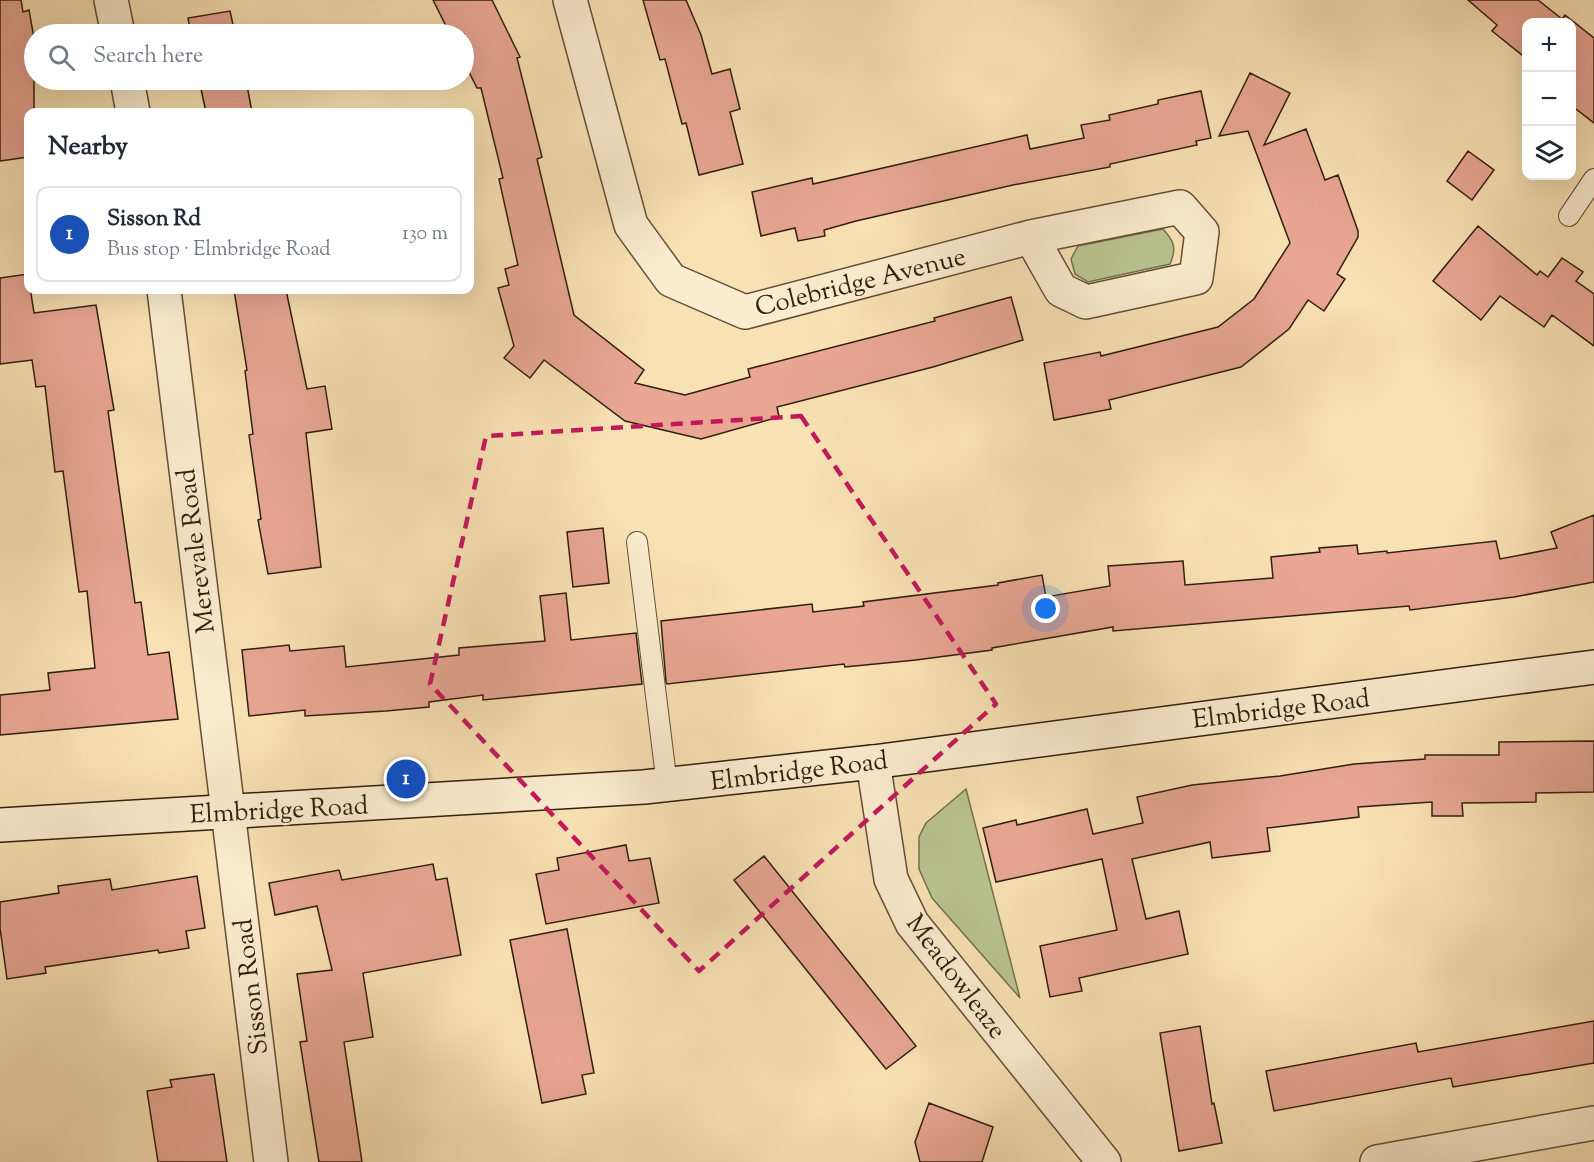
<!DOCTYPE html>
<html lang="en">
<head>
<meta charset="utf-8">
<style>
	body { margin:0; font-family:"Sorts Mill Goudy",serif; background:#f2f2f3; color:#1f2937 }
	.controls { position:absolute; right:18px; top:18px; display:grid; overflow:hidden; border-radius:12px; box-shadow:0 6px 24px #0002 }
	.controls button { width:54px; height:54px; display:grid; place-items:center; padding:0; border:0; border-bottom:2px solid #e0e1e3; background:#fff; color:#1f2937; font:30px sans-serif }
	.you { position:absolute; left:1046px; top:609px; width:21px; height:21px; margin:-15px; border:4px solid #fff; border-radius:50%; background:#1a73e8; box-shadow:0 0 0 9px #1a73e833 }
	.badge { display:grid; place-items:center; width:39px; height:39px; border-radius:50%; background:#8f2418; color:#fff; font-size:20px; font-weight:700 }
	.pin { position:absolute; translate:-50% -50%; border:3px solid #fff; box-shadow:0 2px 6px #0006 }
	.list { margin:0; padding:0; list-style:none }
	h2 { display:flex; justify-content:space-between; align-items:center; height:78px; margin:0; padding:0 24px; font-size:26px }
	h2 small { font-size:20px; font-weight:400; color:#747a83 }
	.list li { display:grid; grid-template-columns:39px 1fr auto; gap:18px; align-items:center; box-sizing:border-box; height:96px; margin:0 12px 12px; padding:0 12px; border:2px solid #e0e1e3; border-radius:12px }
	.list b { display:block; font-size:22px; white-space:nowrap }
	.list p { margin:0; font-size:20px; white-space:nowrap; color:#747a83 }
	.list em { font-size:20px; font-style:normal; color:#747a83 }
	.icon { flex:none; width:33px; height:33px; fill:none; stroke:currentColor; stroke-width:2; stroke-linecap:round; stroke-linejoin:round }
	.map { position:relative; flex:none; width:1594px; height:1162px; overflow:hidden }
	.search { position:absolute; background:#fff; box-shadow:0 6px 24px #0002; left:24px; top:24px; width:450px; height:66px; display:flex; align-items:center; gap:15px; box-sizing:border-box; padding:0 21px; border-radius:33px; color:#747a83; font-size:22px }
	.panel { position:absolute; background:#fff; box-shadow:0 6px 24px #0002; left:24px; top:108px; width:450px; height:186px; border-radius:12px }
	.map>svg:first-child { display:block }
	.grass { fill:#b9c490; stroke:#747150; stroke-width:1.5 }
	.building { fill:#e8a693; stroke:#301e0f; stroke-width:1.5 }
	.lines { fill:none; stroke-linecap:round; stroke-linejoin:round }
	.lane-casing { stroke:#624f38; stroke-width:22 }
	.street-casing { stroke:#624f38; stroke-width:36 }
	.secondary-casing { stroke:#301e0f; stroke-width:36 }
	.lane { stroke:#faecce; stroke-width:20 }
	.street { stroke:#faecce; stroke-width:33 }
	.secondary { stroke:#faecce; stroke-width:33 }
	.marked { fill:none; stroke:#c2185b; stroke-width:4.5; stroke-dasharray:12 8; stroke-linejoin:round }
	.labels { text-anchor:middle; stroke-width:4.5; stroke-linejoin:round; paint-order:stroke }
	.street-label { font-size:26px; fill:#301e0f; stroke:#faecce }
</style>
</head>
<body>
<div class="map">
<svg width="1594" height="1162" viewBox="0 0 1594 1162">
	<rect width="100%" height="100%" fill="#f8e1b3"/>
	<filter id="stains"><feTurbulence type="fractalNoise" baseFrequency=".00333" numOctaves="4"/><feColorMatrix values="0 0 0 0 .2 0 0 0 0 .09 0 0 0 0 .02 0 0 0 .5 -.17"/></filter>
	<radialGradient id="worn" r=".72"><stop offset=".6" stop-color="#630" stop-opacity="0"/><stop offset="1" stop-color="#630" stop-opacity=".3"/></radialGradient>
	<path class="grass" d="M1163,229C1174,241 1177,248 1170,264L1088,282L1075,274L1071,259L1078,246Z
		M966,789L1020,998L932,898L919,869V837L926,823Z"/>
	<path class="building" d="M0,0H21L23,12L29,10L34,38V112H28V157L0,161Z
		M433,0H492L520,57L517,58L542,157L537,159L574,315L644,370L635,383L685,395L750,377L748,369L935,321L934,318L1011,297L1023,340L933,367L777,407L779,417L701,439L625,421L544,360L530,378L504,358L514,346L498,288L509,285L505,269L518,265L499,179L503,178L481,88H477L464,62V34H450Z
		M643,0H686L701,35L712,74L730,69L740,109L730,112L743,164L699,175L686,123L682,124L665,59L660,60Z
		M1468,0H1538L1562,19L1565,15L1594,38V123L1572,106V22H1527V59L1492,31L1497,25Z
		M230,11L235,34H191L188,18Z
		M1250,73L1290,93L1264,145L1306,129L1325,180L1338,175L1358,231V237L1337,274L1345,279L1324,311L1308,300L1289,329L1241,367L1109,400L1111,409L1054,420L1044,363L1100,352L1101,356L1218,327L1254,299L1290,243L1248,131L1219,136Z
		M199,80H246L252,112H206Z
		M1201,91L1211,138L1196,141L1197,145L1110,164V167L1013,185L856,221L824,230L825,236L798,241L795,228L761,236L752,192L812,178L813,184L1027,135L1030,149L1084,138L1081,125L1110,120L1109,115L1158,104V100Z
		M1468,151L1494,170L1472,200L1447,181Z
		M1478,226L1537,275L1540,271L1548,277L1562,258L1583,272L1576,281L1594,294V346L1552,315L1544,327L1500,296L1481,320L1433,281Z
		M28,274L34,313L96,305L114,410L108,411L135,603L141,602L148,655L169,652L178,719L0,735V695L50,690L48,673L95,668L87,591L79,592L63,471L55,472L45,386L36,387L32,360L0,364V278Z
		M234,290H286L307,389L325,386L332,429L306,433L321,567L268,574L258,520L261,519L249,435L253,434L245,371L247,370Z
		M1594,515V582L1514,597L1410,610L1409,606L1113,631V627L992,648V650L916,660L845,667L844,664L667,684L666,682L661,621L812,604L813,612L864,606L863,602L998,585V583L1042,575L1046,597L1110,586L1108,566L1183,561L1185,585L1273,578L1271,557L1320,552L1319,548L1357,545L1358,554L1387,551V553L1496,541L1500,559L1557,548L1551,532Z
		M603,528L609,583L573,587L567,532Z
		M566,593L571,640L636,633L642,684L483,700V695L429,702V707L386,711L305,716V710L249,716L242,650L289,645L290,651L344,646L346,667L459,655V648L545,641L540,596Z
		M1594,741V792L1536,793V802L1462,803L1463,816H1432V802L1358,807L1359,817L1267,828L1270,851L1212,858L1210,842L1132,859L1146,919L1179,911L1188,954L1079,978L1082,991L1050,997L1040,946L1117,930L1102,859L996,882L983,828L1016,820L1017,825L1087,809L1093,834L1143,823L1137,797L1192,785L1280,776L1354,764L1425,759V755H1499V742Z
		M626,845L629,861L650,858L659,903L546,924L536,874L559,870L557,858Z
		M764,856L916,1046L886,1069L734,880Z
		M433,864L436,880L447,878L461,955L363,973L373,1037L344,1042L362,1162H319L300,1042L307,1041L297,974L332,970L317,906L275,915L269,883L339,870L342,880Z
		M197,876L205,928L186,931L189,948L159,953L158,950L45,967L46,973L7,979L0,928V902L59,893L58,886L110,879L112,890Z
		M567,929L594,1073L582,1075L586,1094L542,1103L510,940Z
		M1594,1021V1063L1453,1087L1451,1078L1274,1111L1266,1071L1416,1043L1418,1052Z
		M1200,1026L1212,1104L1214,1103L1222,1143L1179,1151L1160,1033Z
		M214,1074L227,1162H158L147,1091L172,1087L170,1080Z
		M929,1103L993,1127L982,1162H920L915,1142Z"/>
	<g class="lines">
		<defs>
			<path id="lane" d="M1569,216L1594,179
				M637,542L667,785"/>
			<path id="street" d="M111,0L118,34
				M570,0L631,225L671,280L745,312L1031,237L1180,207L1202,232L1196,278L1086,302L1061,290L1031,237
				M127,80L133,112
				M164,290L271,1162
				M873,762L891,879L912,923L1104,1162
				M1377,1162L1594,1123"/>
			<path id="secondary" d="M0,825L644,787L873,762L1594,667"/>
		</defs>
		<use href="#lane" class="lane-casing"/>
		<use href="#street" class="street-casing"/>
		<use href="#secondary" class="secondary-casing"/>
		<use href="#lane" class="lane"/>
		<use href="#street" class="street"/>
		<use href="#secondary" class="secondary"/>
	</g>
	<path class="marked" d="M801,416L996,704L699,971L430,684L486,436Z"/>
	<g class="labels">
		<g class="street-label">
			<text transform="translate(860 281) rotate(-14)" y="9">Colebridge Avenue</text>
			<text transform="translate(195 551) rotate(-97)" y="9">Merevale Road</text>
			<text transform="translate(1281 708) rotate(-7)" y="9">Elmbridge Road</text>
			<text transform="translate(799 770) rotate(-7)" y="9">Elmbridge Road</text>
			<text transform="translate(279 809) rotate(-3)" y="9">Elmbridge Road</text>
			<text transform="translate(957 976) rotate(53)" y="9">Meadowleaze</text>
			<text transform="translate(250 987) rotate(-97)" y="9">Sisson Road</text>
		</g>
	</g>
	<rect width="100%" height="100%" filter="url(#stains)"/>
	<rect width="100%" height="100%" fill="url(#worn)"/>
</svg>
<div class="controls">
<button>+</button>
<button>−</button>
<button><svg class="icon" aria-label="layers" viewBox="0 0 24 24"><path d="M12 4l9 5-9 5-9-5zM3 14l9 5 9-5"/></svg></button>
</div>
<div class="you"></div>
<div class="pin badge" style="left:406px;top:779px;background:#1a4fb4">1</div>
<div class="search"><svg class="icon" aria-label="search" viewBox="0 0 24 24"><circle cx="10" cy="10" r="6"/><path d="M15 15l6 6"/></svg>Search here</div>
<section class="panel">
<h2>Nearby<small></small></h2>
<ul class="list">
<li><span class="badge" style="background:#1a4fb4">1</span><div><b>Sisson Rd</b><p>Bus stop · Elmbridge Road</p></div><em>130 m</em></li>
</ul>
</section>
</div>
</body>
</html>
